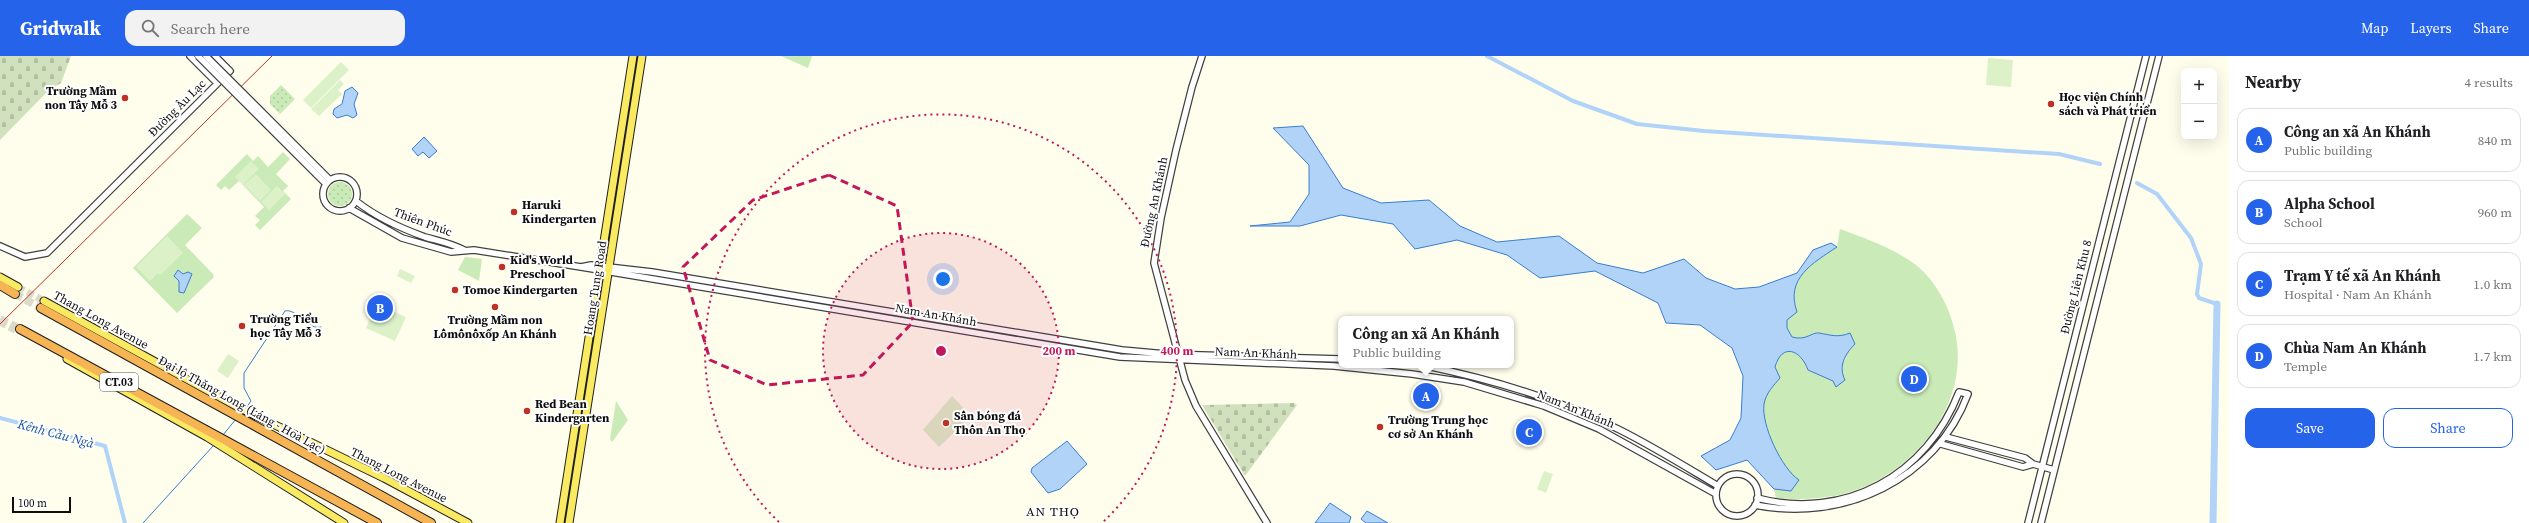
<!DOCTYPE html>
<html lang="en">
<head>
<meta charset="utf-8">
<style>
	body { margin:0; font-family:"Source Serif 4",serif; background:#f2f2f2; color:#202124 }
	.controls { position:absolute; right:12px; top:12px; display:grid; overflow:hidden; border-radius:8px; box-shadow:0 4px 16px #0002 }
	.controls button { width:36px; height:36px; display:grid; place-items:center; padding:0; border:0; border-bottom:1px solid #e0e0e0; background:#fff; color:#202124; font:20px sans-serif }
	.scale { position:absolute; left:12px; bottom:10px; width:59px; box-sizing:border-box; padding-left:4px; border:2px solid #0d0d0d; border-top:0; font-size:11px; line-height:14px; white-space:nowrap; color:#0d0d0d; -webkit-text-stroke:3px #fff; paint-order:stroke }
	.you { position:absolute; left:943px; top:223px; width:14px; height:14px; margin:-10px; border:3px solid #fff; border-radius:50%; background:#1a73e8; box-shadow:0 0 0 6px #1a73e833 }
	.badge { display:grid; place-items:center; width:26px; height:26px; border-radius:50%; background:#2563eb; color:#fff; font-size:13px; font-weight:700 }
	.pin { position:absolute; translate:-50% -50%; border:2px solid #fff; box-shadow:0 1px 4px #0006 }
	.popup { position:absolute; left:1338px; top:260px; width:176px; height:52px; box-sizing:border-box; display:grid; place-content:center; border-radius:8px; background:#fff; filter:drop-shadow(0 1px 3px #0005); font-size:13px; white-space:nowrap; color:#757577 }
	.popup b { font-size:15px; color:#202124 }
	.popup::after { content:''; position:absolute; left:50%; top:100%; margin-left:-8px; border:8px solid transparent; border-top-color:#fff }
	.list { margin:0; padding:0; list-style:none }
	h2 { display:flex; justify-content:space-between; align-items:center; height:52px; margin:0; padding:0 16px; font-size:17px }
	h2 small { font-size:13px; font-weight:400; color:#757577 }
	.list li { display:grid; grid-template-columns:26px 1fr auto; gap:12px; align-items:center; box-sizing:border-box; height:64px; margin:0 8px 8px; padding:0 8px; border:1px solid #e0e0e0; border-radius:12px }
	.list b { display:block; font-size:15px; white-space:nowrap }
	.list p { margin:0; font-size:13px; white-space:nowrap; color:#757577 }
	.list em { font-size:13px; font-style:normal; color:#757577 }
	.actions { display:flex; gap:8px; padding:12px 16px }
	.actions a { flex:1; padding:9px 0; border:1px solid #2563eb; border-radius:12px; text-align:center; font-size:14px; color:#2563eb }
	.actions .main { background:#2563eb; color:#fff }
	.icon { flex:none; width:22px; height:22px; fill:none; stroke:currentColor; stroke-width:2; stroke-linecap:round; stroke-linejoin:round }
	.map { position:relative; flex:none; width:2229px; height:467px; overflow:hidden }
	header { display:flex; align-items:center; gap:24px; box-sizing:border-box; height:56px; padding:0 20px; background:#2563eb; color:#fff }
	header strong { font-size:19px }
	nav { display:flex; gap:22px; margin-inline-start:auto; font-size:14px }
	.search { width:280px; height:36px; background:#f2f2f2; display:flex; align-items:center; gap:10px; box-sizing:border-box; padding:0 14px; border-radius:12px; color:#757577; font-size:15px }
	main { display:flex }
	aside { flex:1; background:#fff }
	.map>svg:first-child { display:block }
	.grass { fill:url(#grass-dots) }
	.cemetery { fill:url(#cemetery-stones) }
	.park { fill:#caeab7 }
	.pitch { fill:#ddf1c9 }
	.water { fill:#b1d3f7; stroke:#377ecf }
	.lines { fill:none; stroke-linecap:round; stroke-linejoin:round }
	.stream { stroke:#377ecf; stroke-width:1 }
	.canal { stroke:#b1d3f7; stroke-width:4 }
	.river { stroke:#b1d3f7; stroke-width:7 }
	.primary-tunnel { stroke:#dbdacb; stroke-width:7; stroke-dasharray:7 3.5; stroke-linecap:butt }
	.motorway-tunnel { stroke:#dbdacb; stroke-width:8; stroke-dasharray:8 4; stroke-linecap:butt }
	.tertiary-casing { stroke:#404040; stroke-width:8 }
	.primary-casing { stroke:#1e1e1e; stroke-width:9 }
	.motorway-casing { stroke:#1e1e1e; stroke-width:10 }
	.tertiary { stroke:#fff; stroke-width:5.5 }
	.primary { stroke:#faea62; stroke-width:7 }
	.motorway { stroke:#f6b454; stroke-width:8 }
	.rail { stroke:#bf3123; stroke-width:1 }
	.tertiary-bridge-casing { stroke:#404040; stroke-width:8; stroke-linecap:butt }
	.tertiary-bridge { stroke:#fff; stroke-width:5.5 }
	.marked { fill:none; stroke:#c2185b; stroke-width:3; stroke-dasharray:8 5; stroke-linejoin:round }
	.ring { fill:none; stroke:#c2185b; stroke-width:2; stroke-dasharray:2 4 }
	.poi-dot { fill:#bf3123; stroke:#fff; stroke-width:1.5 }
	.labels { text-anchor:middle; stroke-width:4; stroke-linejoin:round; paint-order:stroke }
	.shield { fill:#fff; stroke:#565656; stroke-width:1 }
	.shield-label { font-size:11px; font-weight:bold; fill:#0d0d0d }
	.poi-label { font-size:12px; font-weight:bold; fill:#0d0d0d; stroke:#fff; text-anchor:start }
	.street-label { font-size:12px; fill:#0d0d0d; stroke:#fff }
	.water-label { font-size:13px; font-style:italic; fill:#1550a1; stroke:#fff }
	.neighbourhood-label { font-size:13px; letter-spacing:1px; fill:#0d0d0d; stroke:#fff }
	.centre { fill:#c2185b; stroke:#fff; stroke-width:2 }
	.ring-label { font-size:12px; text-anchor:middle; font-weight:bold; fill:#c2185b; stroke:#fff; stroke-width:4; stroke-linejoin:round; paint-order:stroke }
</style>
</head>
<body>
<header>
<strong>Gridwalk</strong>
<div class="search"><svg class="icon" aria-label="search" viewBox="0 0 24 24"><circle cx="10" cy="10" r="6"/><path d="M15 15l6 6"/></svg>Search here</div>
<nav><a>Map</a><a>Layers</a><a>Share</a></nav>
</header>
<main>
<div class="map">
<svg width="2229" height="467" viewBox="0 0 2229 467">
	<defs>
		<pattern id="grass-dots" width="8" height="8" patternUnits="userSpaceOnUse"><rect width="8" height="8" fill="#caeab7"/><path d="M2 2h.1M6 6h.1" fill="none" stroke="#acc89c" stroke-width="1.8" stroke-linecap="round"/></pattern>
		<pattern id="cemetery-stones" width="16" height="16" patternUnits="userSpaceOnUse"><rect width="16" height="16" fill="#d1e1be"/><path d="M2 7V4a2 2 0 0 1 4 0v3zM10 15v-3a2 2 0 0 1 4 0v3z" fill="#b2c0a2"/></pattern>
	</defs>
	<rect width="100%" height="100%" fill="#fffeed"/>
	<path class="grass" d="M281,29L295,43L280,58L270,48V40Z
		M328 138a12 12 0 1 1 24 0a12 12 0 1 1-24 0Z"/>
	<path class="cemetery" d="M0,0H71L61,27L48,35L0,84Z
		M1294,347L1297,349L1245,420L1202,349Z"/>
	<path class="park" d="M781,0H812L808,12Z
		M283,96L290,103L276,118L288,130L283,135L291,143L260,174L255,169L260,164L255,160L264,151L239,125L229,134L225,130L221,134L216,129L247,98L253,105L258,100L268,111Z
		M187,158L202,172L185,189L213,218L214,221L177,257L133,212Z
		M1840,173C1867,183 1893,192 1916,209C1936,225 1950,252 1955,276C1972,350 1910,423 1839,439C1817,443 1797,444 1776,442L1774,433L1791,434L1793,420C1779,406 1762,368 1764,348C1766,338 1773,329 1780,322L1775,311C1782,286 1801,294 1808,314L1833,325L1836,330L1843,320C1840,306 1845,297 1855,288L1844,280C1834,281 1828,278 1819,277C1810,276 1807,285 1792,281L1787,272V264L1797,256C1785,222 1813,207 1837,191Z
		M465,201L482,203L479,225L458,214Z
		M616,345L628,364L612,386L610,383Z"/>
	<path class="pitch" d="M1988,2L2013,4L2011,31L1986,29Z
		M341,6L349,14L311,52L303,44Z
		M340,24L344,28L338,34L342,38L319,60L311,53Z
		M251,105L259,113L243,129L235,121Z
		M256,118L271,134L260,145L244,129Z
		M277,130L285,138L269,154L261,146Z
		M167,180L183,197L160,219L158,217L150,225L136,211Z
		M400,213L415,220L411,227L397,220Z
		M377,248L406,261L395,285L366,272Z
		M228,298L239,305L228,322L217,315Z
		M952,340L971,360L939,391L923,374Z
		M1544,415L1553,418L1546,437L1537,433Z"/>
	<path class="water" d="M352,31L358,37L354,48L357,59L353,62L347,59L337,62L333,58L334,53L342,48L345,35Z
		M1303,70L1343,132L1381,147L1429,144L1460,170L1497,186L1559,180L1597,207L1643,217L1684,203L1706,222L1735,233L1759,231L1797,217L1813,194L1831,187L1837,191C1813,207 1785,222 1797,256L1787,264V272L1792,281C1807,285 1811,276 1819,277C1831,279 1838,282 1850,277L1855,288C1845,298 1838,310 1845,324L1836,331L1833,325L1808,314C1801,294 1782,286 1775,311L1780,322C1774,329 1766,337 1764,348C1761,369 1782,413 1799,424L1791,435L1774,433L1747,404L1716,414L1701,400L1730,384L1741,362L1743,320L1732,292L1700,269L1666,267L1658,247L1595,215L1540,222L1507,199L1457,184L1415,193L1393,168L1341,159L1300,170H1250L1290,166L1309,138V109L1273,72Z
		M424,81L437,95L429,102L423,96L418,100L412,93Z
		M178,214L183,218L188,216L192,218L184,237L179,236V225L174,220Z
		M1067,385L1087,408L1060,433L1048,437L1031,416L1032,412Z
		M1330,447L1351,461L1349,467H1315Z
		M1367,455L1388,467H1366L1361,463Z"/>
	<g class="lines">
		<path class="stream" d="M246,352L251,345L244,332V317L285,255C297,252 308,275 321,271
			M223,379L236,363
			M143,467L214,389"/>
		<path class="canal" d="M1487,0L1573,45L1637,68L1704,75L2059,98L2100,108
			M2137,127L2157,138L2191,182L2201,208L2197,238L2199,242L2217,248
			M0,362L105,390L125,467"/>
		<path class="river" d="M2213,467L2217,248"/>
		<path class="primary-tunnel" d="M18,231L44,245
			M0,266L19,276"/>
		<path class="motorway-tunnel" d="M15,238L41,252
			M0,263L20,273"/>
		<defs>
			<path id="tertiary" d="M190,0L217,27
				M1202,0L1192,31L1176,94L1161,162L1154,207L1185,324L1196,350L1267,467
				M320,114L330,124
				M316,118L326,128
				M323 138a17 17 0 1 1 34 0a17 17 0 1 1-34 0Z
				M356,145C376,161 400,172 425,181C439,185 451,187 464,194
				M349,152L402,182L451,196L474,194L581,211L1120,301L1334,310L1412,318L1464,326L1544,350L1599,373L1716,438
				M0,190L25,201L47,197L230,15L215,0
				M581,211L591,209L652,216L1122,294L1166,298L1341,303
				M1422,309C1490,323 1558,342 1620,374C1654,391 1686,411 1718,430
				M1946,381L2025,402L2033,408L2054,414
				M1941,388L2023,411L2033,408
				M1716 439a21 21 0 1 1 42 0a21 21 0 1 1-42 0Z
				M1755,449C1843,467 1936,424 1968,338L1959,336C1927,419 1845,465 1757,442
				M2028,467L2146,0
				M2041,467L2159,0"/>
			<path id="primary" d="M0,221L18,231
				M44,245L236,350L384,422L468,467
				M67,303L207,381L344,467
				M560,467L633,0
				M569,467L642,0"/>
			<path id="motorway" d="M0,229L15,238
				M41,252L431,467
				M20,273L377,467"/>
		</defs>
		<use href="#tertiary" class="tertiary-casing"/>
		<use href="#primary" class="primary-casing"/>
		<use href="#motorway" class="motorway-casing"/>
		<use href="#tertiary" class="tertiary"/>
		<use href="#primary" class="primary"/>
		<use href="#motorway" class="motorway"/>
		<path class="rail" d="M0,268L272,0"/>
		<defs>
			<path id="tertiary-bridge" d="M198,0L316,118
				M206,0L320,114"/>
		</defs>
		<use href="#tertiary-bridge" class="tertiary-bridge-casing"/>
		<use href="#tertiary-bridge" class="tertiary-bridge"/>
	</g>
	<path class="marked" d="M829,119L897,150L913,266L863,319L767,329L710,304L683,211L753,144Z"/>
	<circle cx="941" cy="295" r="118" fill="#c2185b" fill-opacity=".12"/>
	<g class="ring">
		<circle cx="941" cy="295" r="118"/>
		<path d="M779 466A236 236 0 1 1 1103 466"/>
	</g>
	<g class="poi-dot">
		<circle cx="125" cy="42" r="4"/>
		<circle cx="2051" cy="48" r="4"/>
		<circle cx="514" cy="156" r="4"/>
		<circle cx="502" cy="211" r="4"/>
		<circle cx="455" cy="234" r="4"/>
		<circle cx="495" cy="251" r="4"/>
		<circle cx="242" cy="270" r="4"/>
		<circle cx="527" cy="355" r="4"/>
		<circle cx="946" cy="367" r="4"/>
		<circle cx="1380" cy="371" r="4"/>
	</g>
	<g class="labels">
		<rect class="shield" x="100" y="317" width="38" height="18" rx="3"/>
		<g class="shield-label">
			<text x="119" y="330">CT.03</text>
		</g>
		<g class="poi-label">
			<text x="117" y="39" text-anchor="end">Trường Mầm<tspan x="117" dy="14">non Tây Mỗ 3</tspan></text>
			<text x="2059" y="45">Học viện Chính<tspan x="2059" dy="14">sách và Phát triển</tspan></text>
			<text x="522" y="153">Haruki<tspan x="522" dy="14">Kindergarten</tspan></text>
			<text x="510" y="208">Kid's World<tspan x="510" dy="14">Preschool</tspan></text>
			<text x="463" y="238">Tomoe Kindergarten</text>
			<text x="250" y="267">Trường Tiểu<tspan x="250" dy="14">học Tây Mỗ 3</tspan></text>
			<text x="495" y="268" text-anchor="middle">Trường Mầm non<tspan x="495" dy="14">Lômônôxốp An Khánh</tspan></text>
			<text x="535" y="352">Red Bean<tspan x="535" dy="14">Kindergarten</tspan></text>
			<text x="954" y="364">Sân bóng đá<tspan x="954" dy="14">Thôn An Thọ</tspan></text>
			<text x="1388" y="368">Trường Trung học<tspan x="1388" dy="14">cơ sở An Khánh</tspan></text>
		</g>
		<g class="street-label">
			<text transform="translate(177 52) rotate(-45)" y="4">Đường Âu Lạc</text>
			<text transform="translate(1154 146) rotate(-78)" y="4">Đường An Khánh</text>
			<text transform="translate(423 166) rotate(20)" y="4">Thiên Phúc</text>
			<text transform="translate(2076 231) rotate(-76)" y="4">Đường Liên Khu 8</text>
			<text transform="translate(595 232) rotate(-81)" y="4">Hoang Tung Road</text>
			<text transform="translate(936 259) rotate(10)" y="4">Nam An Khánh</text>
			<text transform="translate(101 264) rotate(29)" y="4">Thang Long Avenue</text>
			<text transform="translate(1256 297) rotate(2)" y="4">Nam An Khánh</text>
			<text transform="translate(242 349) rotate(29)" y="4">Đại lộ Thăng Long (Láng - Hoà Lạc)</text>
			<text transform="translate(1576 353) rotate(22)" y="4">Nam An Khánh</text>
			<text transform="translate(399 419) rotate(27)" y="4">Thang Long Avenue</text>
		</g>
		<g class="water-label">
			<text transform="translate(56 377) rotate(15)" y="5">Kênh Cầu Ngà</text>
		</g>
		<g class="neighbourhood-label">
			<text x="1053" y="460">AN THỌ</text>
		</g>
	</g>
	<circle cx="941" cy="295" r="6" class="centre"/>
	<g class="ring-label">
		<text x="1059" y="299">200 m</text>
		<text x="1177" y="299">400 m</text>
	</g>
</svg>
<div class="controls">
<button>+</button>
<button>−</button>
</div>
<div class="scale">100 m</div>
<div class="you"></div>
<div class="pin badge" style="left:1426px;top:340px">A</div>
<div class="popup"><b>Công an xã An Khánh</b>Public building</div>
<div class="pin badge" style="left:380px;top:252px">B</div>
<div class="pin badge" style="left:1529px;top:376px">C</div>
<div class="pin badge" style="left:1914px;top:323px">D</div>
</div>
<aside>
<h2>Nearby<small>4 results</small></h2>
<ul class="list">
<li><span class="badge">A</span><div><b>Công an xã An Khánh</b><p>Public building</p></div><em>840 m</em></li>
<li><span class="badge">B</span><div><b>Alpha School</b><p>School</p></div><em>960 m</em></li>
<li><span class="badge">C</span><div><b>Trạm Y tế xã An Khánh</b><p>Hospital · Nam An Khánh</p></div><em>1.0 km</em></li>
<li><span class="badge">D</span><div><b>Chùa Nam An Khánh</b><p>Temple</p></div><em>1.7 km</em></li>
</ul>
<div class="actions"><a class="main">Save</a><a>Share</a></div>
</aside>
</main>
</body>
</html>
